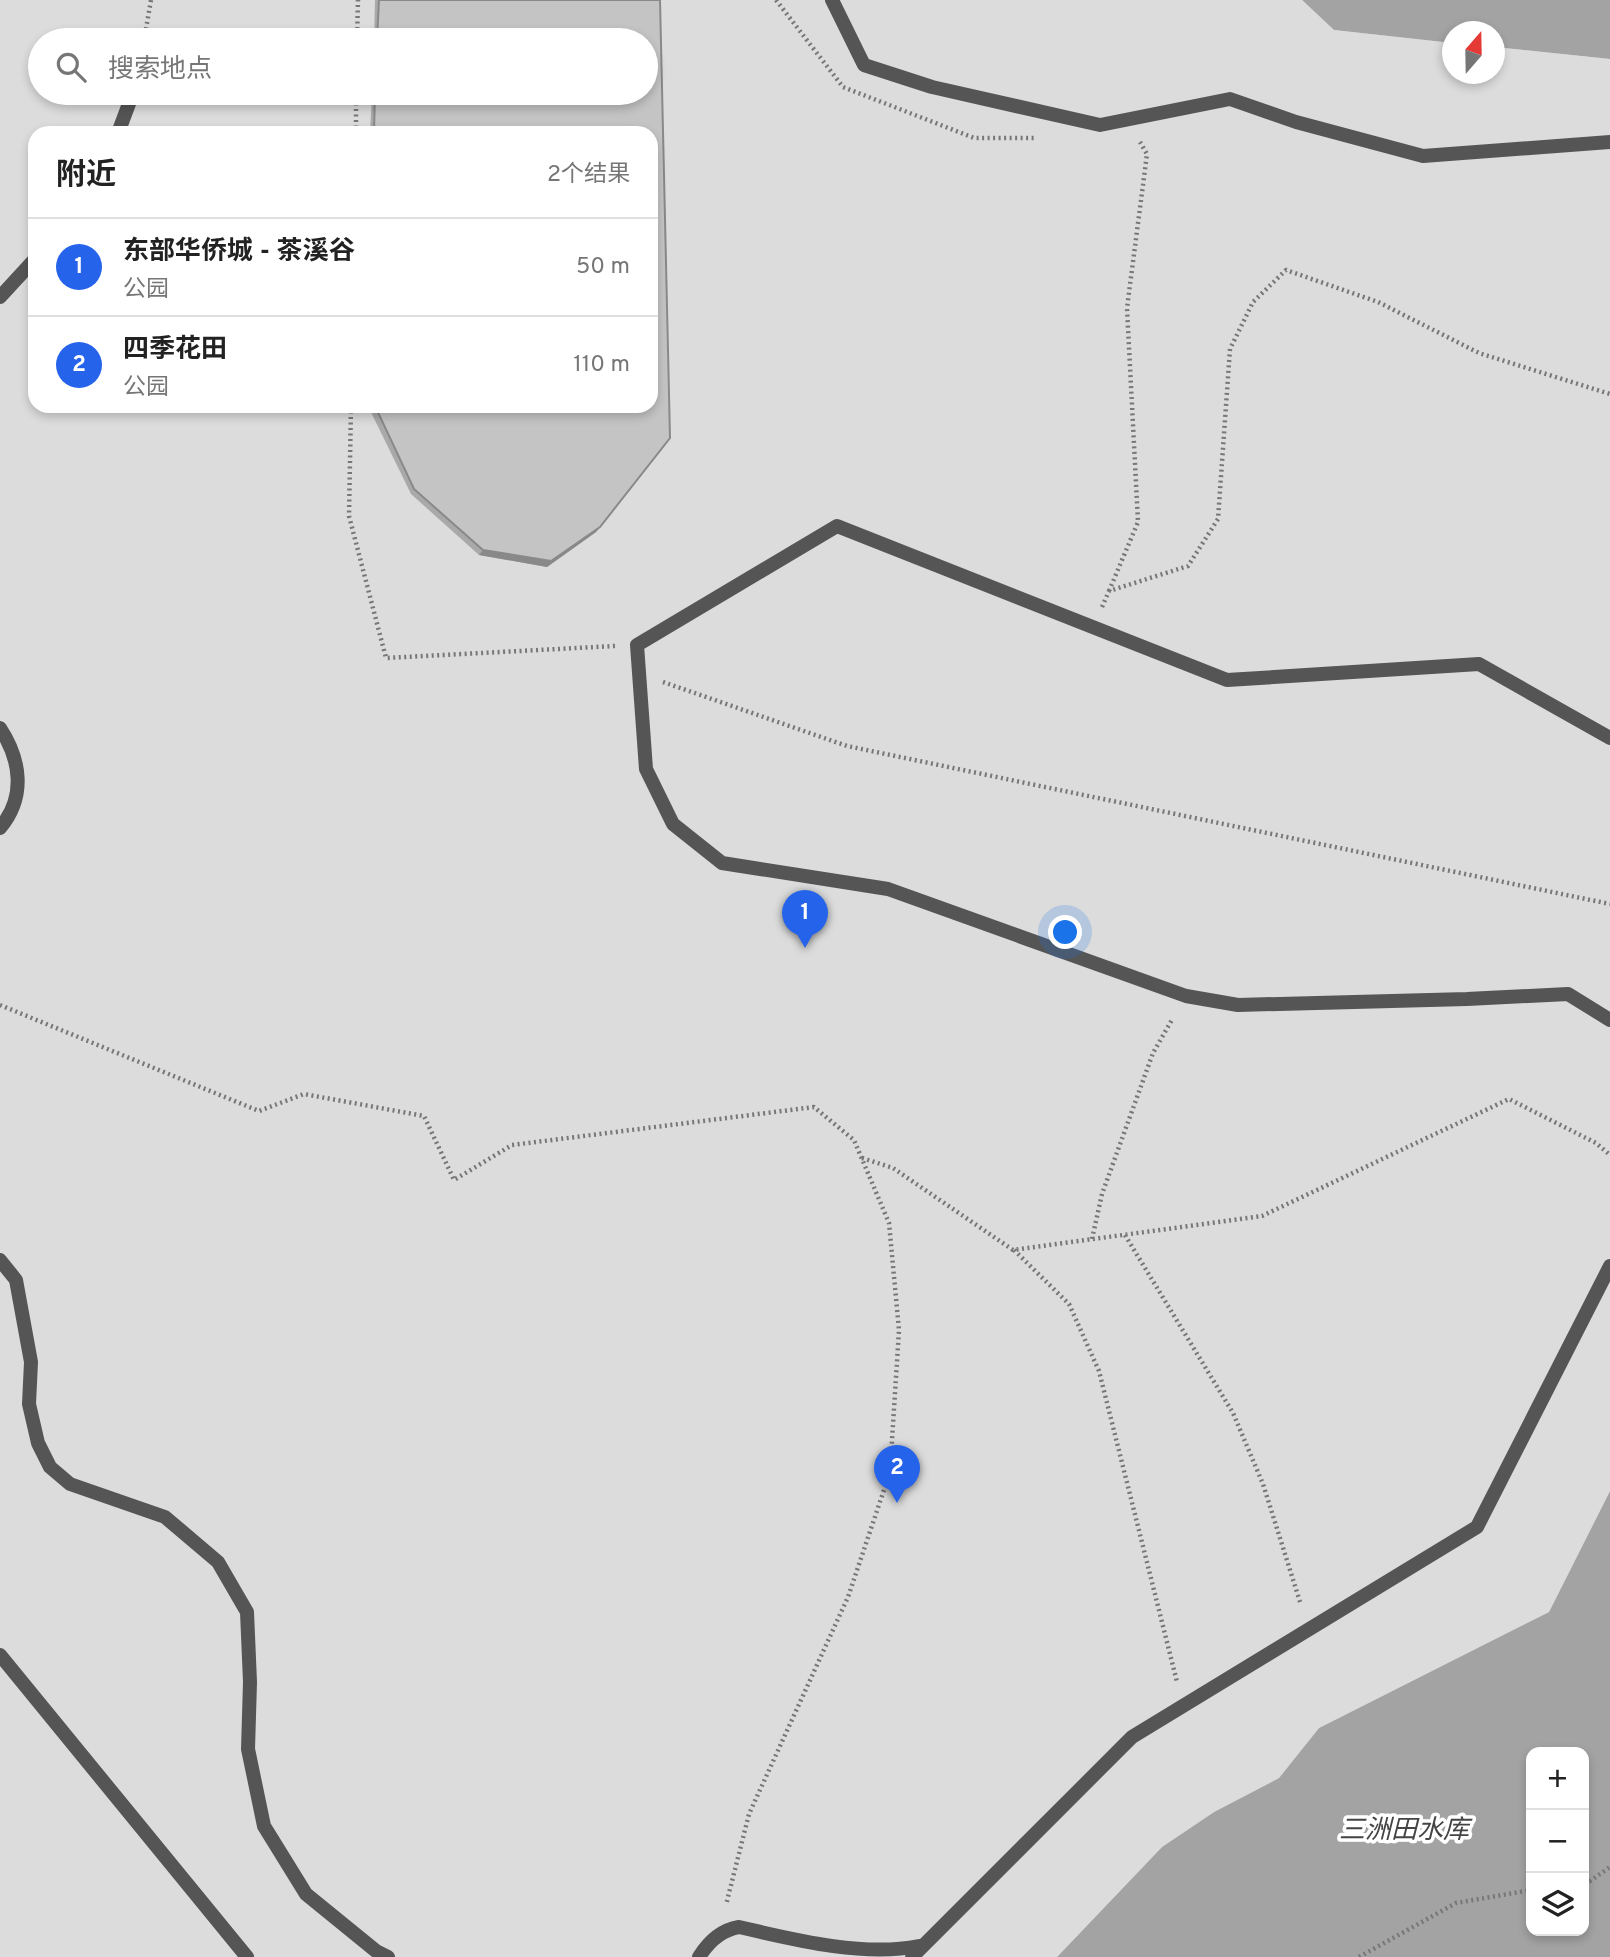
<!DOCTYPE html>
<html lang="zh">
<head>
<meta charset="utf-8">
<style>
	body { margin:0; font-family:Overpass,"Noto Sans SC",sans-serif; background:#f6f6f6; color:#222 }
	.controls { position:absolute; right:21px; bottom:21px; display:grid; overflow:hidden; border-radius:14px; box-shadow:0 4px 10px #0003 }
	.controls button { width:63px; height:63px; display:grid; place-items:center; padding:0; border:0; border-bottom:2px solid #e0e0e0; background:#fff; color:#222; font:35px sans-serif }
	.compass { position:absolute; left:1442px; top:21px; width:63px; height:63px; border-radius:50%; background:#fff; box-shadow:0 4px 10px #0003; rotate:20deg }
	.you { position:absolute; left:1066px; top:933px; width:24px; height:24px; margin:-18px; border:5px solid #fff; border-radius:50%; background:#1a73e8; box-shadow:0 0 0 10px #1a73e833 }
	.badge { display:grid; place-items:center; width:46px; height:46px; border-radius:50%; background:#2563eb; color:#fff; font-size:23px; font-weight:700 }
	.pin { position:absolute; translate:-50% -58px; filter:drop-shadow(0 2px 4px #0008) }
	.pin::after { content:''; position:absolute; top:37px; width:24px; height:21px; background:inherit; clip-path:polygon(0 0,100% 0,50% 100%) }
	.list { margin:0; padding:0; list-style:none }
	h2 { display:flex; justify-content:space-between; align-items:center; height:91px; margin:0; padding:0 28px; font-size:30px }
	h2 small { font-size:23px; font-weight:400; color:#767676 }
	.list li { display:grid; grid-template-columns:46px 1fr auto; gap:21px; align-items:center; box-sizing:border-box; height:98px; padding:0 28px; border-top:2px solid #e0e0e0 }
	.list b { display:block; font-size:26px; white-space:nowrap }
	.list p { margin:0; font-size:23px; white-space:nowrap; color:#767676 }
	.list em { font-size:23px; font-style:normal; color:#767676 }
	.icon { flex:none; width:38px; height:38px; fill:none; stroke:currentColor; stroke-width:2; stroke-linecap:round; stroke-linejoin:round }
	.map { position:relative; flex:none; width:1610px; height:1957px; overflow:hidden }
	.search { position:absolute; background:#fff; box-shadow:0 4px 10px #0003; left:28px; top:28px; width:630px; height:77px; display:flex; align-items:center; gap:18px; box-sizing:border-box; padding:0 24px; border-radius:38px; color:#767676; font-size:26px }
	.panel { position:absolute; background:#fff; box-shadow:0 4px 10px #0003; left:28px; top:126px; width:630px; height:287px; border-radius:21px }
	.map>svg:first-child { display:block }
	.green { fill:#dcdcdc; fill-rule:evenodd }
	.water { fill:#a3a3a3; fill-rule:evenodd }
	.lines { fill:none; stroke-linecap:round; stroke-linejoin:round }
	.path { stroke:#777; stroke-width:4.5; stroke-dasharray:2 3.5; stroke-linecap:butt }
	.service { stroke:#555; stroke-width:14 }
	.wall { fill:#a9a9a9 }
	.shaded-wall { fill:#898989 }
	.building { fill:#c4c4c4; stroke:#898989; stroke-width:2 }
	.labels { text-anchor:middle; stroke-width:7; stroke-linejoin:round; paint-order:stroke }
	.water-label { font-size:26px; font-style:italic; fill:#444; stroke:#fff }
</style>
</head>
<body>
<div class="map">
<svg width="1610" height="1957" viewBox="0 0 1610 1957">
	<rect width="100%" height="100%" fill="#fff"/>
	<path class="green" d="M0,0H1302L1334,30L1452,43V74H1494L1495,47L1610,59V1491L1549,1612L1319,1728L1279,1778L1214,1812L1162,1847L1057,1957H0ZM40,40H646V93H40ZM35,133H651V406H35Z"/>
	<path class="water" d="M1302,0H1610V59L1495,47L1494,32H1452V43L1334,30Z
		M1610,1491V1957H1057L1162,1847L1214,1812L1279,1778L1319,1728L1549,1612ZM1531,1752H1584V1931H1531Z"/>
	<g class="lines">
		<path class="path" d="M776,0L843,87L974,138H1035
			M144,40L151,0
			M357,40L358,0
			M356,133V93
			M351,406L349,516L386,658L615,646
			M1109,591L1138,522L1127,308L1147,154L1140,142
			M1102,607L1109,591L1188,566L1218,519L1230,349L1253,302L1286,270L1378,302L1479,353L1610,394
			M663,682L847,746L1610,904
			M0,1005L259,1111L304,1094L424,1116L454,1180L512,1145L814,1107L854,1140L889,1223L899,1330L890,1472L848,1597L749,1814L726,1905
			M862,1158L893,1168L1013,1250L1262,1216L1509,1099L1596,1143L1610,1155
			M1125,1235L1233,1413L1263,1484L1301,1605
			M1092,1239L1102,1194L1153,1053L1173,1018
			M1014,1250L1069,1304L1099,1371L1177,1682
			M1584,1882L1590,1881L1610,1867
			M1359,1957L1456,1903L1531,1890"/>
		<path class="service" d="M832,0L864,65L932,87L1100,125L1230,99L1296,122L1423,156L1610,142
			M118,133L133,93
			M0,297L35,259
			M0,728C21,760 26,797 0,828
			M1610,738L1479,664L1227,680L837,526L637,645L646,769L673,824L722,863L888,889L1186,996L1238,1005L1467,999L1568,994L1610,1020
			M0,1260L16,1280L31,1362L29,1404L38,1443L50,1467L70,1484L165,1517L218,1562L247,1612L250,1682L248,1749L264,1826L306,1894L376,1951L388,1957
			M0,1655L247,1957
			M699,1957C709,1941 721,1930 739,1927C795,1940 863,1957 919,1946
			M912,1957L1132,1737L1477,1527L1610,1266"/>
	</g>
	<path class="wall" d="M375,0H660L666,444L596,532L547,567L479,555L411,494L368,406H651V133H370L372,93H646V40H374Z"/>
	<path class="shaded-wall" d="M666,444L596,532L547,567L479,555L483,550Z"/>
	<path class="building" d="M379,0H660L670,438L600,527L551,561L483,550L414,489L375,406H651V133H374L375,93H646V40H377Z"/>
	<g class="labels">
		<g class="water-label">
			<text x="1404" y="1838">三洲田水库</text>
		</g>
	</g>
</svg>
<div class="controls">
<button>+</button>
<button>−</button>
<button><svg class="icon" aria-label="layers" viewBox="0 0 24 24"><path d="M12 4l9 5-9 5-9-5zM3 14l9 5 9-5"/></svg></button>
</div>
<svg class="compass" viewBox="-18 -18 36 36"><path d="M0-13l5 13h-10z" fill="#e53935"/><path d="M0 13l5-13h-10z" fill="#767676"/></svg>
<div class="you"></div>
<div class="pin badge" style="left:805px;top:948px">1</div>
<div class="pin badge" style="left:897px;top:1503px">2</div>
<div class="search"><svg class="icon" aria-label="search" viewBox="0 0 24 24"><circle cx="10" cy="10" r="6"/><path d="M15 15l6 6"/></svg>搜索地点</div>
<section class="panel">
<h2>附近<small>2个结果</small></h2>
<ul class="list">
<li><span class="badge">1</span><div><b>东部华侨城 - 茶溪谷</b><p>公园</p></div><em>50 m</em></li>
<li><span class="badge">2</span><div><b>四季花田</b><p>公园</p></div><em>110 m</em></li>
</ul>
</section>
</div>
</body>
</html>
